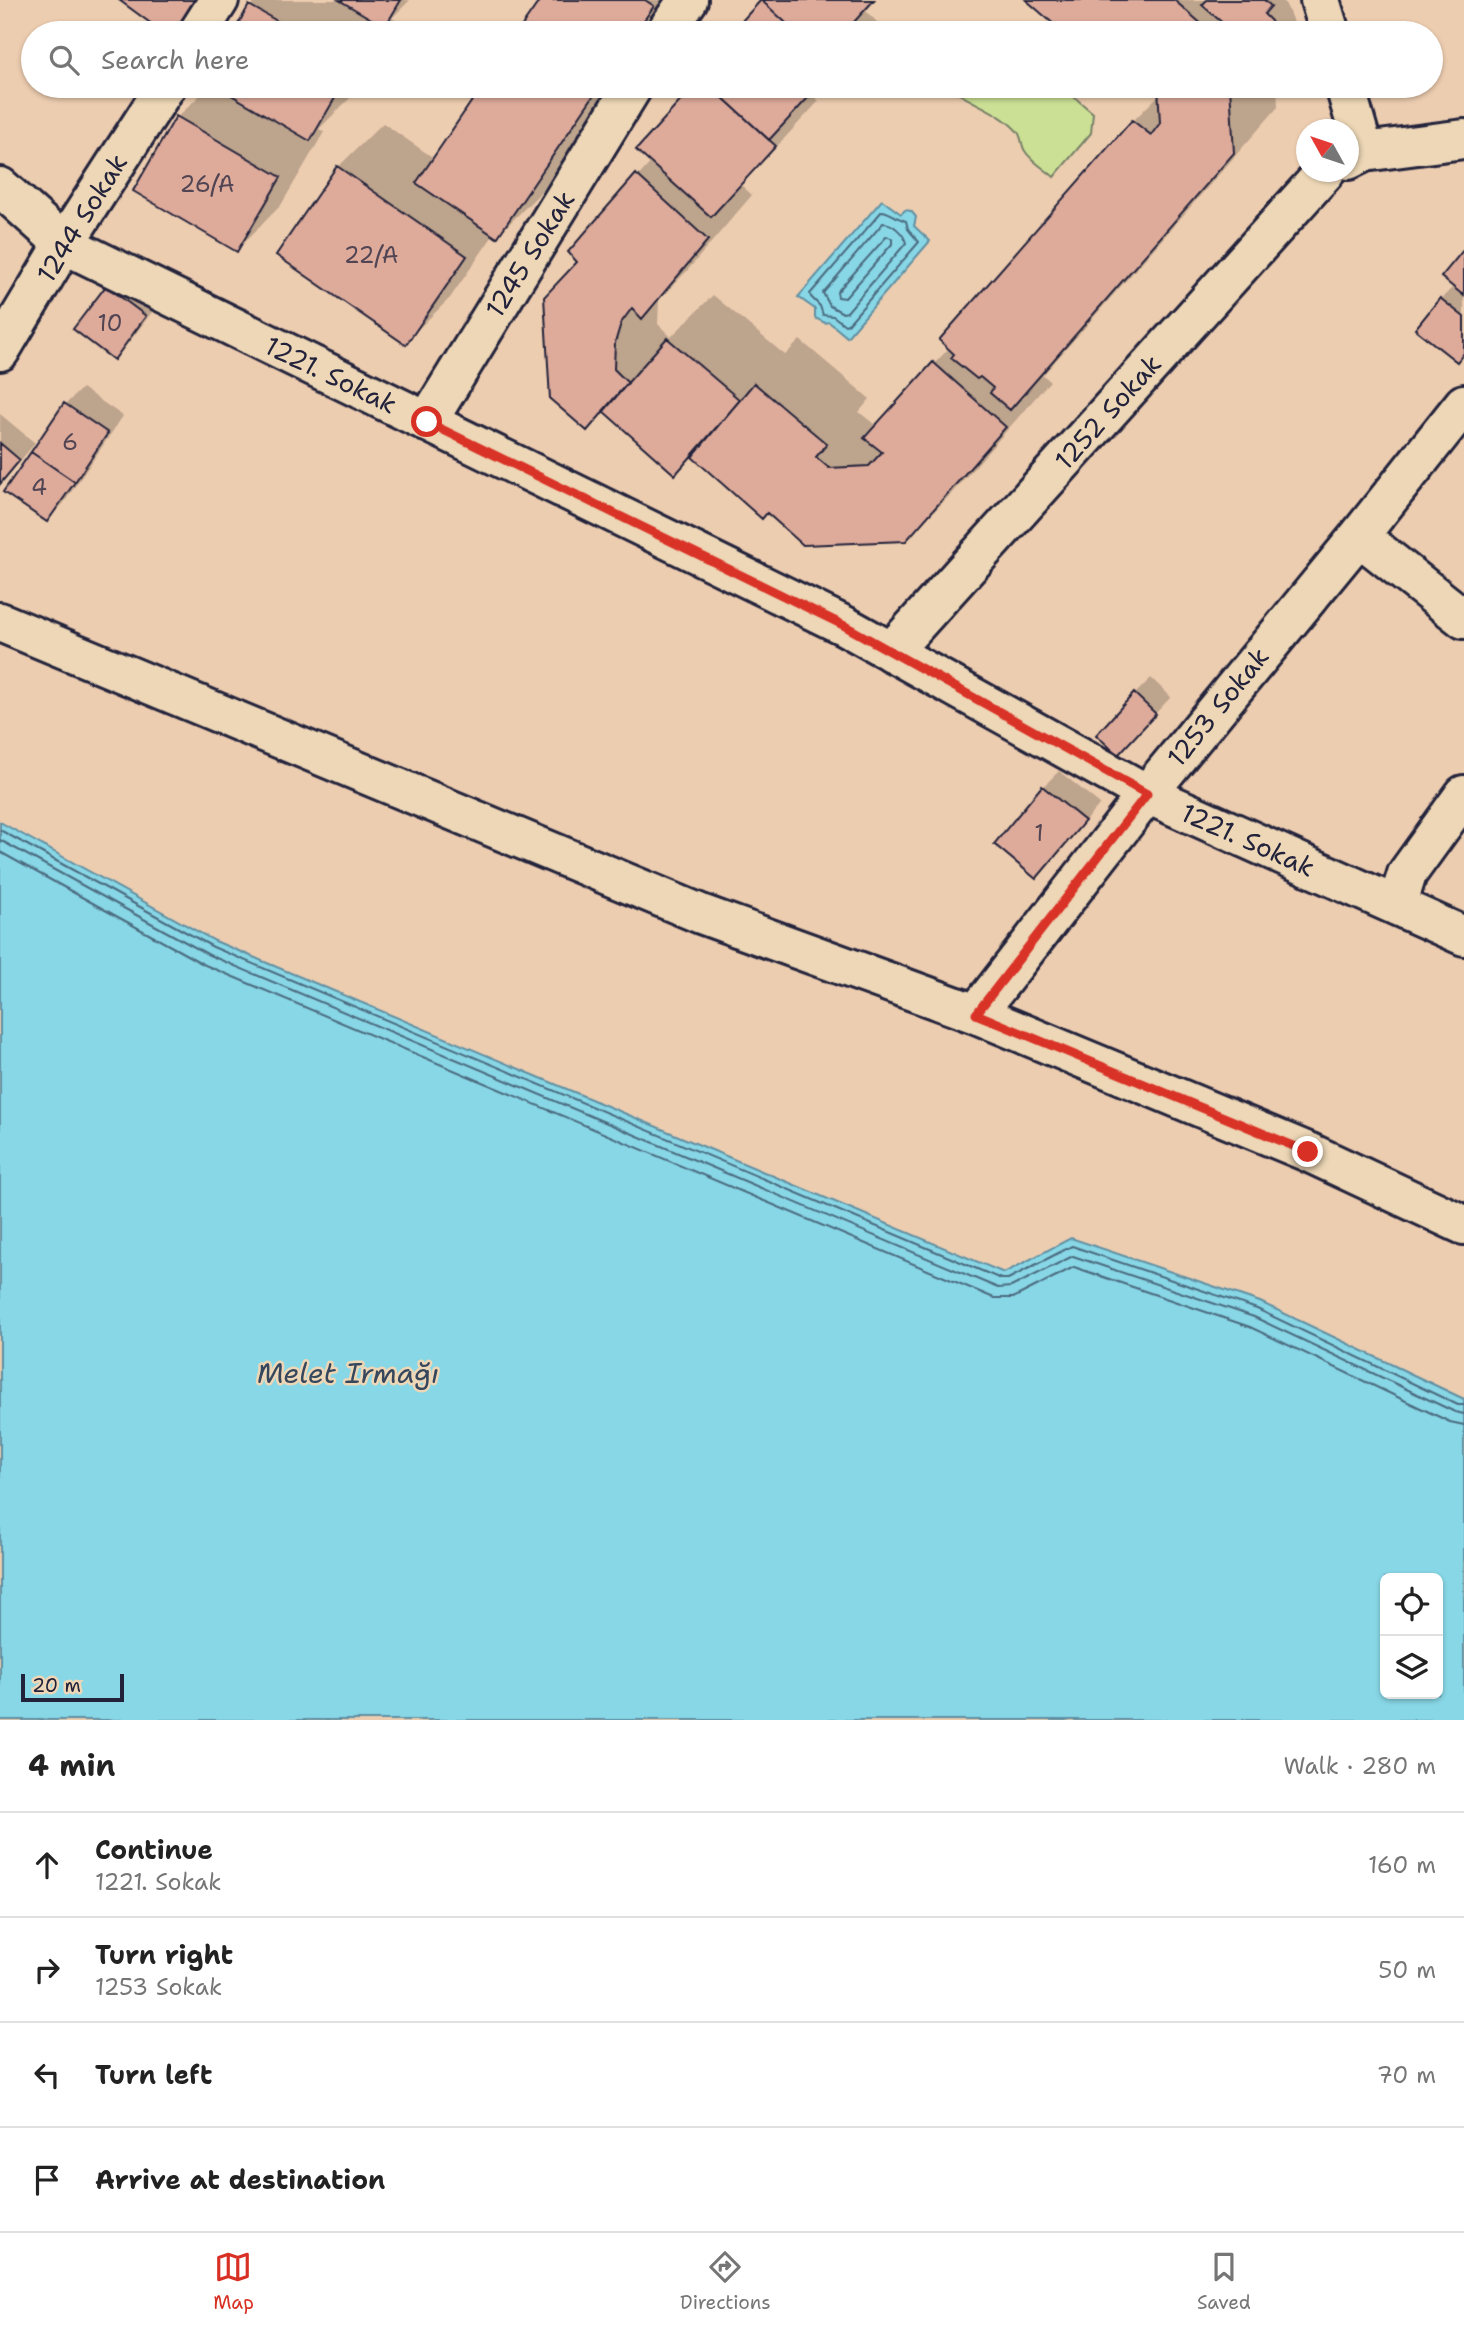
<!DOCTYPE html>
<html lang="en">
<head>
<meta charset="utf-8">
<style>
	body { margin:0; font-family:"Shantell Sans",sans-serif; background:#f6f6f6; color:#222 }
	.controls { position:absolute; right:21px; bottom:21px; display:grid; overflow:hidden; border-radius:10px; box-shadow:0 2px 5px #0004 }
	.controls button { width:63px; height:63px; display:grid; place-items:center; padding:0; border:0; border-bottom:2px solid #e0e0e0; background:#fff; color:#222; font:35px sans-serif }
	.compass { position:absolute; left:1296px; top:119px; width:63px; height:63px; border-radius:50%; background:#fff; box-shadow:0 2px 5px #0004; rotate:310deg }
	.scale { position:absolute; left:21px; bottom:18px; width:103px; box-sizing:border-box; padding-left:7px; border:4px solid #22223b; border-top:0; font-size:19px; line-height:24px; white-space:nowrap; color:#22223b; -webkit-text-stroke:5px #edd7b6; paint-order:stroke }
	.stop { position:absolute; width:21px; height:21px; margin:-16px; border:5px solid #d93025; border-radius:50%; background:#fff }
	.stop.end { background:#d93025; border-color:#fff; box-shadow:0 2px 7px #0008 }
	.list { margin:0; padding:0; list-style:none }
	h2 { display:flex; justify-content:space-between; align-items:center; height:91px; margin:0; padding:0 28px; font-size:30px }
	h2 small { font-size:23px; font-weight:400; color:#767676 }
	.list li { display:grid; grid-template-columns:46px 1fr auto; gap:21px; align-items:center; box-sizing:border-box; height:105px; padding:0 28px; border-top:2px solid #e0e0e0 }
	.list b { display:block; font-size:26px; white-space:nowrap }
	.list p { margin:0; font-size:23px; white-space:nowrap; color:#767676 }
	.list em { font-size:23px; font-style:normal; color:#767676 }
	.icon { flex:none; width:38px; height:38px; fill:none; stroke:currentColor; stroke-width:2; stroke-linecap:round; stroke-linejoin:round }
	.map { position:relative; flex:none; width:1464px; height:1720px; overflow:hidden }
	.search { position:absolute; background:#fff; box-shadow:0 2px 5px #0004; left:21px; right:21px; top:21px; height:77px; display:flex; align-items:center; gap:18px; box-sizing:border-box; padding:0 24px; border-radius:38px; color:#767676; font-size:26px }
	.sheet { height:511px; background:#fff }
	nav { display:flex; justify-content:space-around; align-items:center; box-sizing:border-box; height:98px; border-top:2px solid #e0e0e0; background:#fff; font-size:19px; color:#767676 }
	nav a { display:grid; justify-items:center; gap:4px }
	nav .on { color:#d93025 }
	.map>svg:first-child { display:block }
	.green { fill:#cce095; stroke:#778168; stroke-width:2 }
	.water { fill:#88d7e6; stroke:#5f8fa2; stroke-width:2; fill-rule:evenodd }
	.shadow { fill:#0003 }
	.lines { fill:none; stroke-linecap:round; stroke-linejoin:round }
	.shore { stroke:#4b6a7f; stroke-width:2 }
	.building { fill:#deab9b; stroke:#22223b; stroke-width:2 }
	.minor-casing { stroke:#22223b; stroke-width:44 }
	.minor { stroke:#edd7b6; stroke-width:38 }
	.route { stroke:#d93025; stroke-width:9 }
	.labels { text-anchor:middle; stroke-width:5; stroke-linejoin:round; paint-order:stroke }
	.number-label { font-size:23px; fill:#514453 }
	.street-label { font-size:26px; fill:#22223b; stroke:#edd7b6 }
	.water-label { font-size:28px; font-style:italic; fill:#36465d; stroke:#edd7b6 }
</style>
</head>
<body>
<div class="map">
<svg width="1464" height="1720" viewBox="0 0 1464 1720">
	<rect width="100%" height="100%" fill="#edcdb0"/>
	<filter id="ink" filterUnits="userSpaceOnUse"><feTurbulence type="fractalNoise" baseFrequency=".0143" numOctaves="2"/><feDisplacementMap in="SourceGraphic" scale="14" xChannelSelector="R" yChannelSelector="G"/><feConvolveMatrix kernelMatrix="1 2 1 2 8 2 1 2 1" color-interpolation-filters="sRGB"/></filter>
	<g filter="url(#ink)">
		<path class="green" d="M947,86H1061L1093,113L1091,133L1054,177C1045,169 1031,161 1025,151C1021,145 1022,136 1017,131C997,109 969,103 947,86Z"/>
		<path class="water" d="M882,200L901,214L905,210L911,211L916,217L914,226L930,241L847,337L829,322L825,323L815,318V309L798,297Z
			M0,822L215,941L1004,1273L1071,1238L1260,1302L1464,1399V1720H0ZM1385,1578H1438V1694H1385Z"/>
		<path class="shadow" d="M257,0H410L392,18L397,21L390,33H235L251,6Z
			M542,0H671L648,33H519Z
			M763,0H876L866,11L878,23L868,33H733Z
			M1030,0H1282L1286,5L1294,24L1286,33H1068Z
			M209,86H359L354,94L319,129L324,132L281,205L237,250L178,117Z
			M484,86H613L542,191L497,236L494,234L450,298L405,342L338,167L383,123L435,159Z
			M696,86H821L812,95L819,101L741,185L752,195L686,272L659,299L658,324L671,337L713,295L785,355L800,340L870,399L859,412L874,424H878L950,347L941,340L1133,121L1160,94V86H1277L1278,107L1043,375L1050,381L951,494L906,540L768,511L762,517L692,455L675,473L605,411L587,428L579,262L571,252L652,161L639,150Z
			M1464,252V352L1441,299L1454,286Z
			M123,271L161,300L130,341L114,357L107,287Z
			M82,388L123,416L63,504L47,520L66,404Z
			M0,414L35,443L0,485Z
			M1151,678L1171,697L1133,737L1135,694Z
			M1059,771L1100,804L1036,877L996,844L1043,787Z"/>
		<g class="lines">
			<path class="shore" d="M882,211C889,211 897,219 906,221L908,229L919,242L848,324L845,325L833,316L823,315L820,306L811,297L810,294Z
				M883,223C893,223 904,234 906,243L847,312L843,313L830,306L823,293Z
				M887,236L892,239V244L845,298L838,297L837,292Z
				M0,830L213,947L1001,1279H1008L1072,1246L1257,1309L1458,1405H1464
				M0,840L209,955L998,1288L1011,1287L1073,1256L1254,1317L1455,1412L1464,1414
				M0,852L205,965L994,1298H1013L1074,1267L1250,1327L1450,1422L1464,1425"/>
		</g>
		<path class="building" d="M119,0H198L173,33H164Z
			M339,0H401L385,27Z
			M540,0H645L654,6L635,33H517Z
			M761,0H874L844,33H797Z
			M761,0L797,33H731Z
			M1026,0H1174L1212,33H1064Z
			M1207,0H1264L1271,6L1264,14L1271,21L1275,33H1234L1202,5Z
			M249,5L298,33H233Z
			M216,86H342L310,141Z
			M482,86H600L497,238L416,183Z
			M694,86H710L776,146L711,217L636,150Z
			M710,86H819L769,140Z
			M1158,86H1230L1234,153L1010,410L990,393L993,388L980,377L977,379L951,358L954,354L939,340L1132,120L1151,135L1160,123Z
			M176,116L281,177L237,252L133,191Z
			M337,166L467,256L406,345L276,255Z
			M636,174L708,240L642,319L632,308L621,323L615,343L614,369L628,383L587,431L550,399L544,297L577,262L568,252Z
			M1464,249V296L1441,277Z
			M106,286L146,316L114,360L73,329Z
			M1440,298L1464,317V353L1457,362L1415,329Z
			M667,338L740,400L675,475L603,411Z
			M933,362L1006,427L906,541L803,545L767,513L762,519L692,457L754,383L827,444L816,457L829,468L869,466L882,452L864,438Z
			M64,403L108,433L75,482L31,452Z
			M0,443L20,460L0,484Z
			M31,452L75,482L47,522L3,492Z
			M1134,693L1156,714L1118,755L1096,735Z
			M1042,786L1085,821L1036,879L994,844Z"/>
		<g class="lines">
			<defs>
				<path id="minor" d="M1320,0L1330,33
					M198,33L219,0
					M665,33L688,0
					M1345,86L1364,152
					M1348,160L1364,152L1464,139
					M0,187L64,244L845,626L1147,794L1464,936
					M0,351L64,244L166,86
					M427,422L633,86
					M1359,536L1464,619
					M0,622L701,914L976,1014L1308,1152L1464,1225
					M891,652L1325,172
					M1397,906L1407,874L1464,795
					M976,1014L1147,794L1359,536L1464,404"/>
			</defs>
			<use href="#minor" class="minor-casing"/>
			<use href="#minor" class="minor"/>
		</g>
	</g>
	<g class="lines" filter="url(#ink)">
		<path class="route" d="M427,422L845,626L1147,794L976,1014L1308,1152"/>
	</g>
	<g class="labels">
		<g class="number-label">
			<text x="207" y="192">26/A</text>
			<text x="371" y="263">22/A</text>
			<text x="110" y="331">10</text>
			<text x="70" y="450">6</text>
			<text x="39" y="495">4</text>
			<text x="1039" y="841">1</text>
		</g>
		<g class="street-label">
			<text transform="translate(82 218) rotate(-58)" y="9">1244 Sokak</text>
			<text transform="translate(530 254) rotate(-58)" y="9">1245 Sokak</text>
			<text transform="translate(331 375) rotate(26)" y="9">1221. Sokak</text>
			<text transform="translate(1108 412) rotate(-48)" y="9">1252 Sokak</text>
			<text transform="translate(1218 707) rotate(-51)" y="9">1253 Sokak</text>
			<text transform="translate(1248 840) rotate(24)" y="9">1221. Sokak</text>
		</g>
		<g class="water-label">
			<text x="348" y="1383">Melet Irmağı</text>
		</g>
	</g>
</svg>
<div class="controls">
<button><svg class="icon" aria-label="locate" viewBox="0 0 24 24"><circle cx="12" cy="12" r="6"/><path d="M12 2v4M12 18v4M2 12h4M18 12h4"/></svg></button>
<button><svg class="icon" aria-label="layers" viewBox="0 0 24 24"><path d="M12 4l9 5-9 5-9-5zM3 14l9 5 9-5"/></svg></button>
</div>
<svg class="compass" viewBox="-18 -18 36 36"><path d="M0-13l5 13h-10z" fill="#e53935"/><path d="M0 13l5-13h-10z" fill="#767676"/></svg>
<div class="scale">20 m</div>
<div class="stop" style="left:427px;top:422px"></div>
<div class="stop end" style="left:1308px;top:1152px"></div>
<div class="search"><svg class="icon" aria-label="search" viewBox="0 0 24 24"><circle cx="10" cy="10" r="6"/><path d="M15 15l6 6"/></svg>Search here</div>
</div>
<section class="sheet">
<h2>4 min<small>Walk · 280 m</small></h2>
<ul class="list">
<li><svg class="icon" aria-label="ahead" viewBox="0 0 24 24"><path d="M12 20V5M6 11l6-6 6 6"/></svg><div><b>Continue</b><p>1221. Sokak</p></div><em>160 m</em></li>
<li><svg class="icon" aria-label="right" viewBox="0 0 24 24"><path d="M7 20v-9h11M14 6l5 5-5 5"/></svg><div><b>Turn right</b><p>1253 Sokak</p></div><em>50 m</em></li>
<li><svg class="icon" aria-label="left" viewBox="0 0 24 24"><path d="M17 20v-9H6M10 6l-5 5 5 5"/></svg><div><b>Turn left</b></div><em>70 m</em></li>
<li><svg class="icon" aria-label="arrive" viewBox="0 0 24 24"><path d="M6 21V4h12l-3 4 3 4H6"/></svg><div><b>Arrive at destination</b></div></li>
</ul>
</section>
<nav>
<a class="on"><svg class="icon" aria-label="map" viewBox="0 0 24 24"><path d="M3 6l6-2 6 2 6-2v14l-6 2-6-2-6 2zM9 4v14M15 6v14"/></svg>Map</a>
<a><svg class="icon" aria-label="directions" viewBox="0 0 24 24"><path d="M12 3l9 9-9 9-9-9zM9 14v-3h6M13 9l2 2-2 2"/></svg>Directions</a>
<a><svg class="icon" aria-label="saved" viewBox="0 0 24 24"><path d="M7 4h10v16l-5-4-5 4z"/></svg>Saved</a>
</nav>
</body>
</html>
